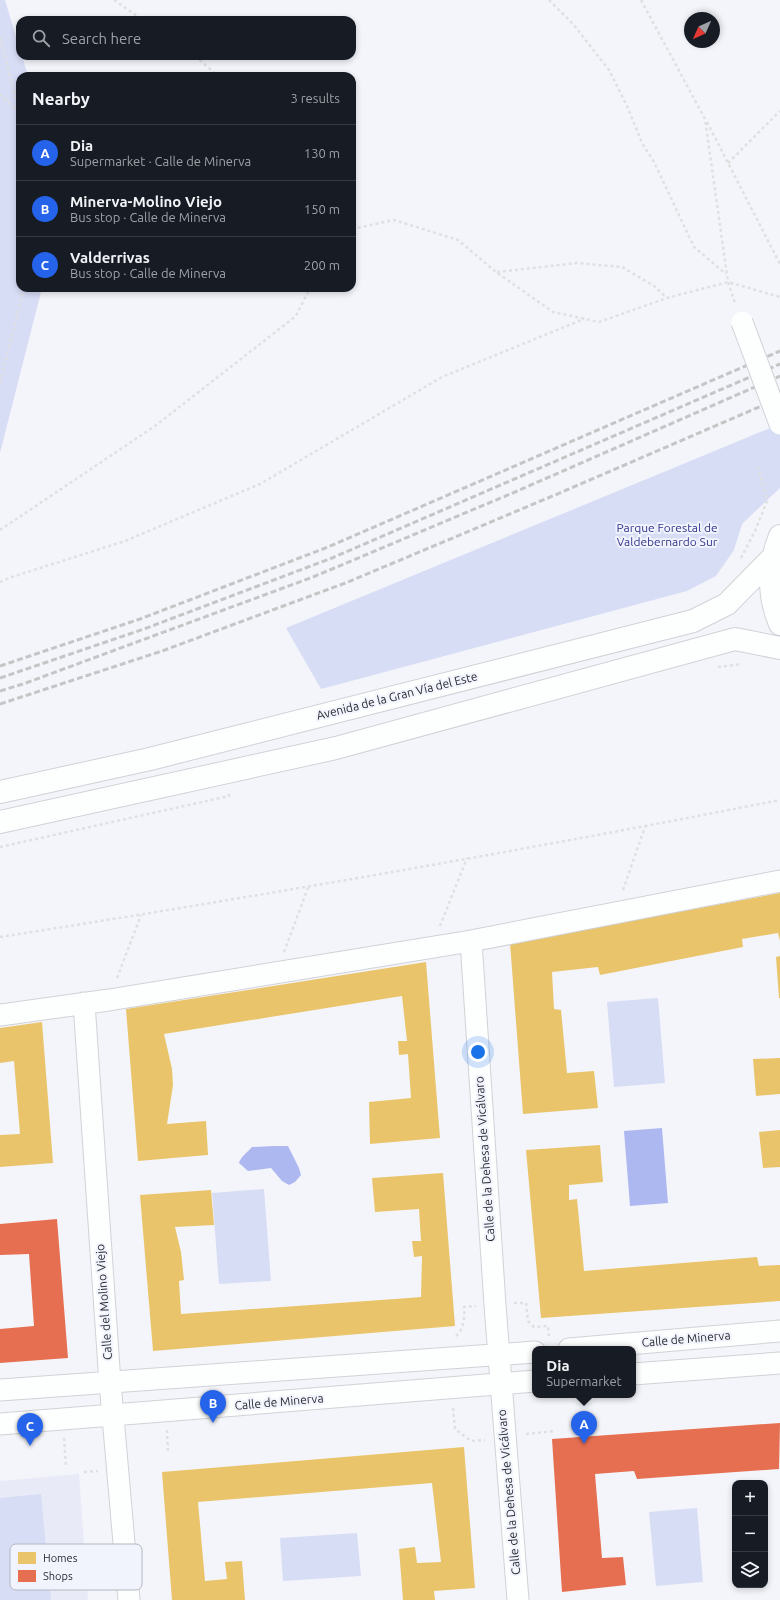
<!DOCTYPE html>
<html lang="en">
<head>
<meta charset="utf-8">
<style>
	body { margin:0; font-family:Ubuntu,sans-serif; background:#242831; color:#f1f3f6 }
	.controls { position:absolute; right:12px; bottom:12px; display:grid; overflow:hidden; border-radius:8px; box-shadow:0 2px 6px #0003 }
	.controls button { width:36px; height:36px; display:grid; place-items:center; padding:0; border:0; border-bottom:1px solid #363941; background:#171b24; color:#f1f3f6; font:20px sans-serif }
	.compass { position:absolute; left:684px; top:12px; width:36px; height:36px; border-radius:50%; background:#171b24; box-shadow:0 2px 6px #0003; rotate:225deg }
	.you { position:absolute; left:478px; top:1052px; width:14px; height:14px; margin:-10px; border:3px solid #fff; border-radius:50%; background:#1a73e8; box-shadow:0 0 0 6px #1a73e833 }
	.badge { display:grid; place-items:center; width:26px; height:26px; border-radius:50%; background:#2563eb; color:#fff; font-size:13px; font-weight:700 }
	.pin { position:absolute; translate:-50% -33px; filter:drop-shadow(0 1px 2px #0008) }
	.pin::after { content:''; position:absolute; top:21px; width:14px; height:12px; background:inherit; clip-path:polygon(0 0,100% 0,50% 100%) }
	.popup { position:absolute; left:532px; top:1346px; width:104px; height:52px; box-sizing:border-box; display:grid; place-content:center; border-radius:8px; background:#171b24; filter:drop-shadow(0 1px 3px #0005); font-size:13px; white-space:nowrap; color:#9ea1a6 }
	.popup b { font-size:15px; color:#f1f3f6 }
	.popup::after { content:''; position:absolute; left:50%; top:100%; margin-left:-8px; border:8px solid transparent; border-top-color:#171b24 }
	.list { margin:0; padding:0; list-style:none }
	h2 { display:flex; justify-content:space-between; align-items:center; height:52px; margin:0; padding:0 16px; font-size:17px }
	h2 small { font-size:13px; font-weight:400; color:#9ea1a6 }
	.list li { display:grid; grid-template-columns:26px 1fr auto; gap:12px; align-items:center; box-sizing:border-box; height:56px; padding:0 16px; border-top:1px solid #363941 }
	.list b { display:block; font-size:15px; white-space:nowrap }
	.list p { margin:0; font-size:13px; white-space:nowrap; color:#9ea1a6 }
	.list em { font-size:13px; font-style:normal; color:#9ea1a6 }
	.icon { flex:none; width:22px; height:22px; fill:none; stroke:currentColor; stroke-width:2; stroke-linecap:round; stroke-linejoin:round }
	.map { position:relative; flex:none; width:780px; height:1600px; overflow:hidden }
	.search { position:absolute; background:#171b24; box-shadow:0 2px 6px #0003; left:16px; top:16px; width:340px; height:44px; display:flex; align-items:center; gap:10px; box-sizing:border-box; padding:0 14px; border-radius:12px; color:#9ea1a6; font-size:15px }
	.panel { position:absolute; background:#171b24; box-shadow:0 2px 6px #0003; left:16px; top:72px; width:340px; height:220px; border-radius:12px }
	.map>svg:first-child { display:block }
	.built { fill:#e8eaf7 }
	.green { fill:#d8ddf6 }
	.water { fill:#aeb8f0 }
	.homes { fill:#e9c46a }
	.shops { fill:#e76f51 }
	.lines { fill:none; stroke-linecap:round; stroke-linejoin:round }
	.street-casing { stroke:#d1d2d7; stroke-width:23 }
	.secondary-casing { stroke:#d1d2d7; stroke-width:24 }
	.path { stroke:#dfe0e1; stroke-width:2.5; stroke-dasharray:3 3; stroke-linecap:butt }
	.street { stroke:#fdfefe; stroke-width:21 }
	.secondary { stroke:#fdfefe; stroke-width:22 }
	.rail { stroke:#c4c5c6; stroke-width:3; stroke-dasharray:6 3; stroke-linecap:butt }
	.street-bridge-casing { stroke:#d1d2d7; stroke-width:23; stroke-linecap:butt }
	.street-bridge { stroke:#fdfefe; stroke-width:21 }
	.labels { text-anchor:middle; stroke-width:4; stroke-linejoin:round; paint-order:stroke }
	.park-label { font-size:12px; fill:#31348c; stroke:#f1f3fd }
	.street-label { font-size:12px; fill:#2a2b31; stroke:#f1f3fd }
	.key { fill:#f1f3fd; stroke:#b5b7c0; stroke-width:1 }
	.key-label { font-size:11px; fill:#2a2b31 }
</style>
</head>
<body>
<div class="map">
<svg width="780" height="1600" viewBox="0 0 780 1600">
	<rect width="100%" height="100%" fill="#f4f5fa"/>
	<path class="built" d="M79,1474L88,1600H0V1481Z"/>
	<path class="green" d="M0,0H5L20,50V56H22L28,76H20V288H42L0,453Z
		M780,424V488L742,524L734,550L716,576L687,591L321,689L286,628Z
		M658,998L665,1083L614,1087L607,1002Z
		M264,1189L271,1281L219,1284L212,1193Z
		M41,1494L51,1600H0V1498Z
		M697,1508L703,1582L656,1586L649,1512Z
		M357,1533L361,1576L283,1581L280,1538Z"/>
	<path class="water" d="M662,1128L668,1203L630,1206L624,1131Z
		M274,1146H288L299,1168L301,1175L295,1182L289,1185L282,1181L271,1168L248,1171L239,1163C241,1156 247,1153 252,1147Z"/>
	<path class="homes" d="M780,893V941L778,933L742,939L743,947L600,975L598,967L552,972L554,1009L561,1010L567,1073L594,1071L598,1108L523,1114L510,943Z
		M780,956V998H779L776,957Z
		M426,962L440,1138L370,1144L369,1102L411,1098L408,1054L399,1055L398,1041H407L402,996L164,1034L172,1069L173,1085L167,1124L206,1121L208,1155L138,1161L126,1009Z
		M42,1022L53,1163L0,1167V1135L20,1134L14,1061L0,1063V1028Z
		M780,1058V1094L756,1096L753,1059Z
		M780,1130V1167L763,1168L759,1132Z
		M600,1145L603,1182L569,1185V1200L577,1199L584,1271L757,1257L759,1266L780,1265V1301L541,1318L526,1150Z
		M443,1173L455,1326L153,1351L140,1195L211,1190L214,1225L175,1227L181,1252L184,1280L179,1281L181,1314L395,1299L421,1297L422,1256L414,1257L412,1241H421L419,1209L375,1212L372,1178Z
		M464,1447L475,1588L434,1591L435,1600H403L399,1549L415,1547L417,1563L441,1562L432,1483L198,1502L205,1581L227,1579L225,1562L242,1561L245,1600H172L162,1472Z"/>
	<path class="shops" d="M57,1219L68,1358L0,1363V1329L34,1326L29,1254L0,1255V1224Z
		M780,1423L779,1469L637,1479L634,1471L595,1474L602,1558L623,1557L626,1585L562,1592L552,1439Z"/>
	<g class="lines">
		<defs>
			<path id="street" d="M471,941L495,1305L518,1600
				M84,1003L110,1383L129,1600
				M0,1015L109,1000L471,941L780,881
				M569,1349L780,1331
				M633,1374L780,1363
				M0,1390L535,1352
				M0,1424L535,1381"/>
			<path id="secondary" d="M780,536C768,565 768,596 780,624
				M0,792L150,759L693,621L727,604L773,557
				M0,822L336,748L735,639L780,648"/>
		</defs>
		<use href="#street" class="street-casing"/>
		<use href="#secondary" class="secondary-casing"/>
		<path class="path" d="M114,0L143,20
			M549,0L573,24L609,70L627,106L642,143L654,162L694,247L726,274
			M641,0L705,119L728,282L735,303
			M0,38L20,114
			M195,56L218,76
			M0,94L20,114V117
			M707,122L780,264
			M728,163L780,111
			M352,229L394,220L458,240L496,272L553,312L599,322L667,298L728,282L780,297
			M497,272L577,263L622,267L654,286L667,298
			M0,383L24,288
			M0,530L155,426L296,316L310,288
			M741,558L755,531L767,501L758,467
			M0,582L12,577L125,541L260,484L442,377L584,319
			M718,667L742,664
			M0,847L229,796L228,792
			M623,890L645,827
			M440,926L467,858
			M0,937C261,896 521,851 780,800
			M284,952L309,885
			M117,978L141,915
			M514,1303H526L528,1321L534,1327L548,1326L549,1336
			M456,1336C464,1329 465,1317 464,1307L476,1306
			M453,1408L455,1429L471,1441L485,1440
			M167,1430L168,1454
			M526,1434L555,1431
			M64,1438L66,1466
			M84,1472L98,1471"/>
		<use href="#street" class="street"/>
		<use href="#secondary" class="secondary"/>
		<path class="rail" d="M0,666L140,619L328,547L780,351
			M0,678L144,629L332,558L780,364
			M0,691L23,684L313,577L515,492L780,376
			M0,704L162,651L348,582L555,495L780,398"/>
		<defs>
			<path id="street-bridge" d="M742,322L780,424"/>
		</defs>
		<use href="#street-bridge" class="street-bridge-casing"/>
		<use href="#street-bridge" class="street-bridge"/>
	</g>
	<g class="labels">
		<g class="park-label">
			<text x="667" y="532">Parque Forestal de<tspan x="667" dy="14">Valdebernardo Sur</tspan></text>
		</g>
		<g class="street-label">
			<text transform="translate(397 696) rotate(-14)" y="4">Avenida de la Gran Vía del Este</text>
			<text transform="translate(485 1159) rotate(-94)" y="4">Calle de la Dehesa de Vicálvaro</text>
			<text transform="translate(104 1302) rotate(-94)" y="4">Calle del Molino Viejo</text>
			<text transform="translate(686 1339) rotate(-5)" y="4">Calle de Minerva</text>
			<text transform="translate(279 1402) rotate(-5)" y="4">Calle de Minerva</text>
			<text transform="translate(509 1492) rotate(-95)" y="4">Calle de la Dehesa de Vicálvaro</text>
		</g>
	</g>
	<rect x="10" y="1544" width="132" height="46" rx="6" class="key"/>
	<rect x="18" y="1552" width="18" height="12" fill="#e9c46a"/>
	<rect x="18" y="1570" width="18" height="12" fill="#e76f51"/>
	<g class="key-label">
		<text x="43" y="1562">Homes</text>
		<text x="43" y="1580">Shops</text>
	</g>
</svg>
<div class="controls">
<button>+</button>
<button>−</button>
<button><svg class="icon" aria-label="layers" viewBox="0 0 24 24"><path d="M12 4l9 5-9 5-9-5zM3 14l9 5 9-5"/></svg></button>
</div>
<svg class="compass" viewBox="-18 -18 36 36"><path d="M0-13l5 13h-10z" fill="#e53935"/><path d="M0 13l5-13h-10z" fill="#9ea1a6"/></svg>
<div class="you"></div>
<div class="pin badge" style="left:584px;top:1444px">A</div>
<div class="popup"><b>Dia</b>Supermarket</div>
<div class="pin badge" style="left:213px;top:1423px">B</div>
<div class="pin badge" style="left:30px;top:1446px">C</div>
<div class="search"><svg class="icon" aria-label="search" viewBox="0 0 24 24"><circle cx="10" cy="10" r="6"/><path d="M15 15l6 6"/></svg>Search here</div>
<section class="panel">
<h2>Nearby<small>3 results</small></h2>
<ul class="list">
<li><span class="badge">A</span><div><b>Dia</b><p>Supermarket · Calle de Minerva</p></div><em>130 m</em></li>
<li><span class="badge">B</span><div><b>Minerva-Molino Viejo</b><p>Bus stop · Calle de Minerva</p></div><em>150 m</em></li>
<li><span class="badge">C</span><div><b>Valderrivas</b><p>Bus stop · Calle de Minerva</p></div><em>200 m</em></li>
</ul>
</section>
</div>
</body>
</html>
